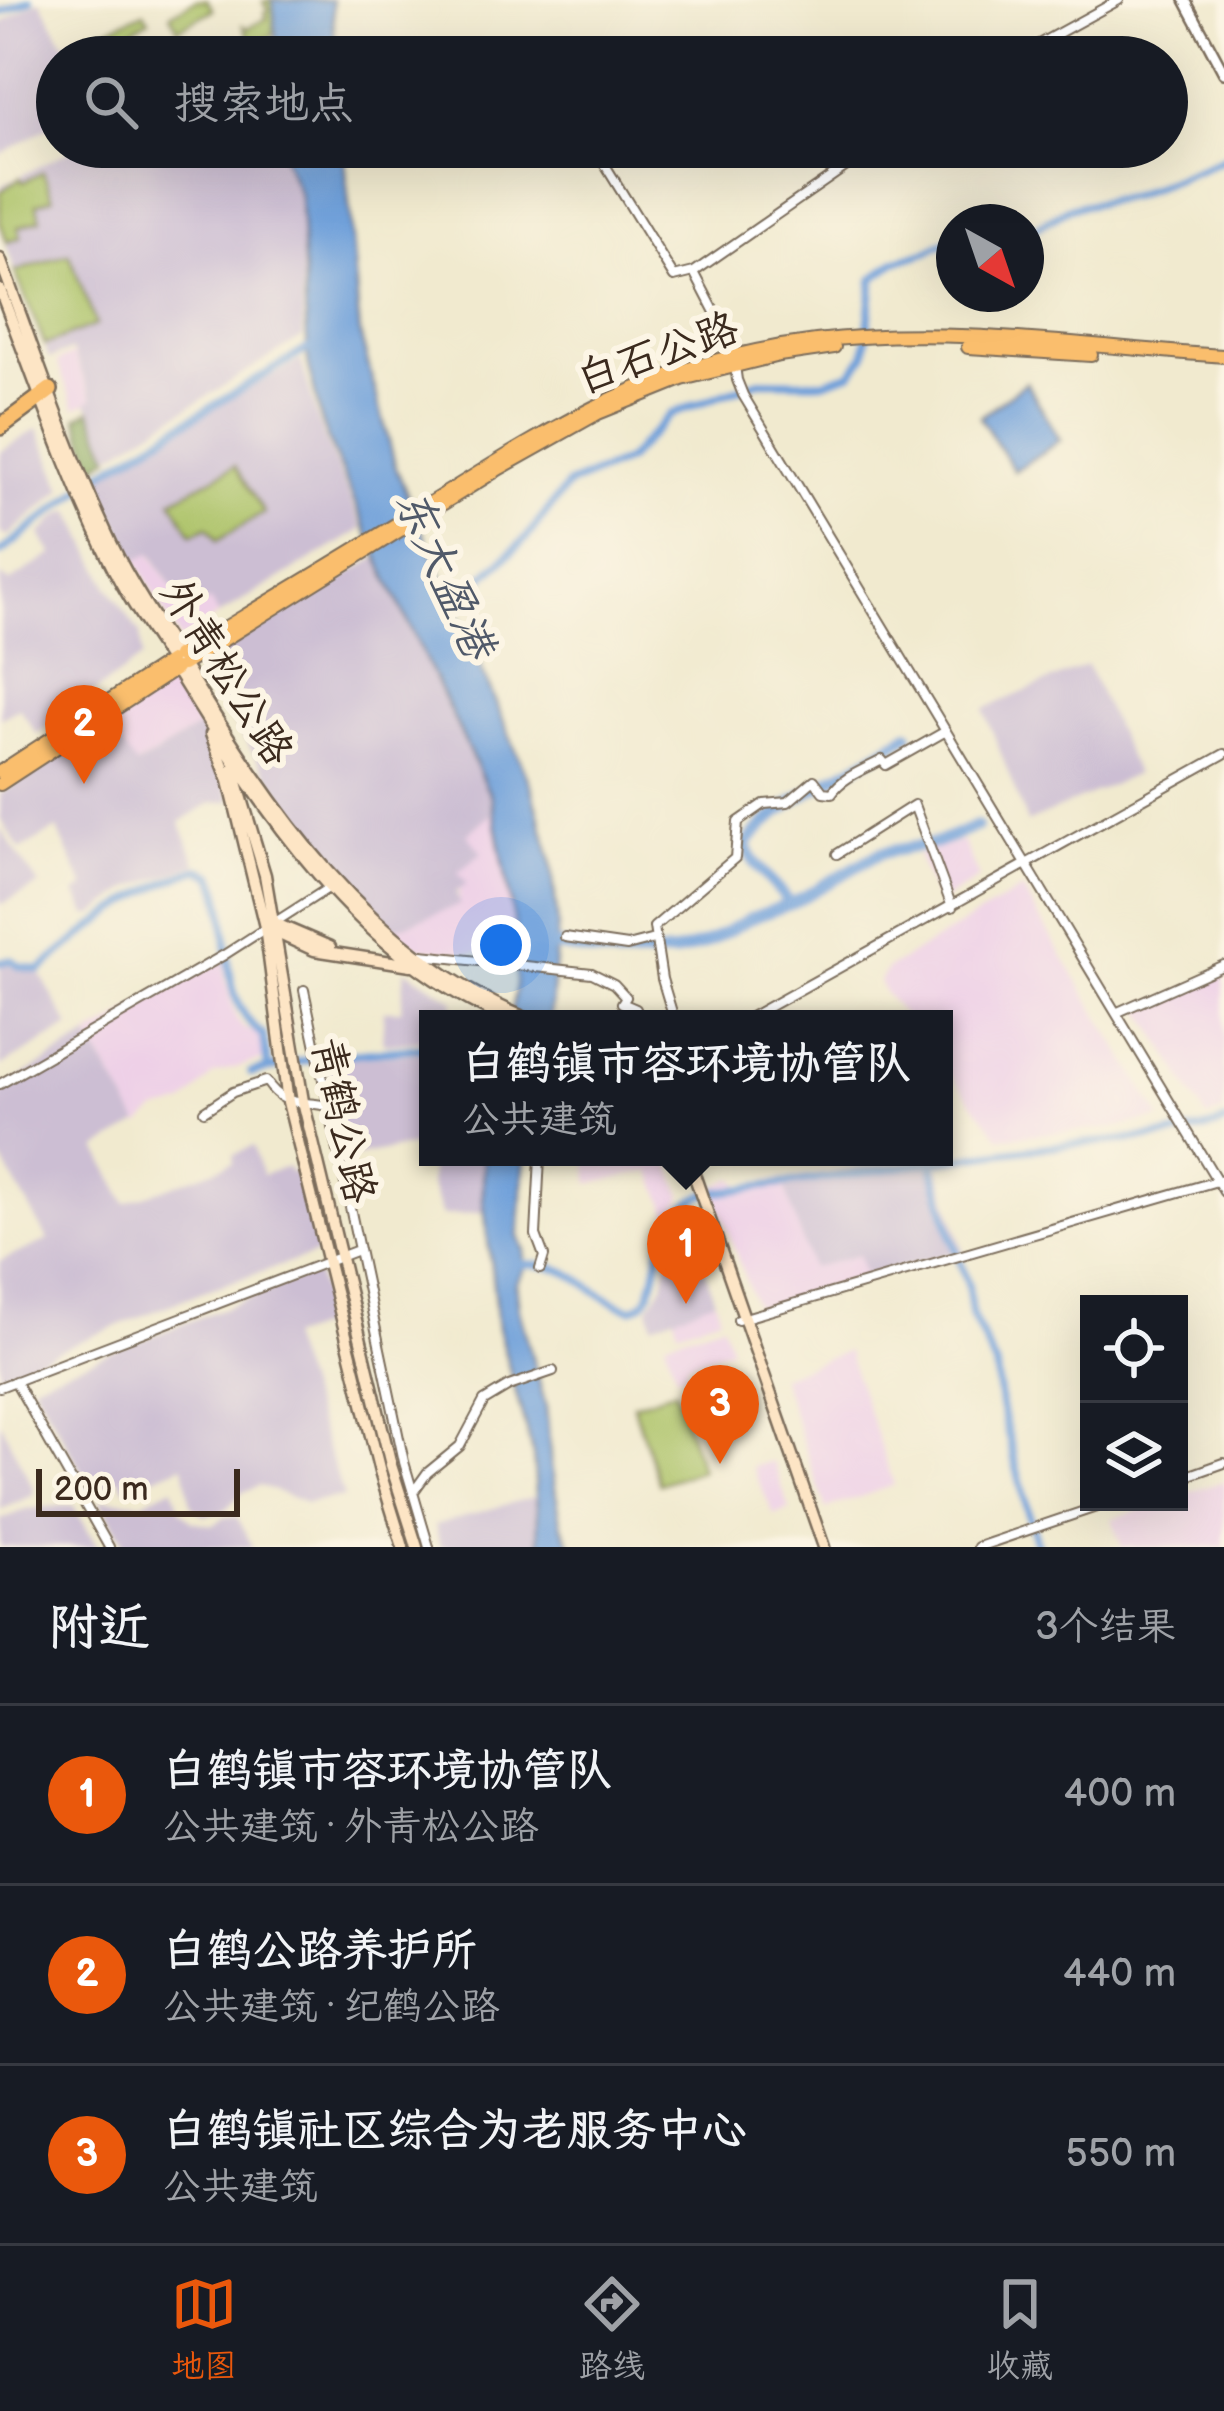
<!DOCTYPE html>
<html lang="zh">
<head>
<meta charset="utf-8">
<style>
	body { margin:0; font-family:"Balsamiq Sans","LXGW WenKai TC",sans-serif; background:#242831; color:#f1f3f6 }
	.controls { position:absolute; right:36px; bottom:36px; display:grid; overflow:hidden; border-radius:0px; box-shadow:0 12px 48px #0002 }
	.controls button { width:108px; height:108px; display:grid; place-items:center; padding:0; border:0; border-bottom:3px solid #363941; background:#171b24; color:#f1f3f6; font:60px sans-serif }
	.compass { position:absolute; left:936px; top:204px; width:108px; height:108px; border-radius:50%; background:#171b24; box-shadow:0 12px 48px #0002; rotate:140deg }
	.scale { position:absolute; left:36px; bottom:30px; width:204px; box-sizing:border-box; padding-left:12px; border:6px solid #3b2a1e; border-top:0; font-size:33px; line-height:42px; white-space:nowrap; color:#3b2a1e; -webkit-text-stroke:9px #fcf5e5; paint-order:stroke }
	.you { position:absolute; left:501px; top:945px; width:42px; height:42px; margin:-30px; border:9px solid #fff; border-radius:50%; background:#1a73e8; box-shadow:0 0 0 18px #1a73e833 }
	.badge { display:grid; place-items:center; width:78px; height:78px; border-radius:50%; background:#ea580c; color:#fff; font-size:39px; font-weight:700 }
	.pin { position:absolute; translate:-50% -99px; filter:drop-shadow(0 3px 6px #0008) }
	.pin::after { content:''; position:absolute; top:63px; width:42px; height:36px; background:inherit; clip-path:polygon(0 0,100% 0,50% 100%) }
	.popup { position:absolute; left:419px; top:1010px; width:534px; height:156px; box-sizing:border-box; display:grid; place-content:center; border-radius:0px; background:#171b24; filter:drop-shadow(0 3px 9px #0005); font-size:39px; white-space:nowrap; color:#9ea1a6 }
	.popup b { font-size:45px; color:#f1f3f6 }
	.popup::after { content:''; position:absolute; left:50%; top:100%; margin-left:-24px; border:24px solid transparent; border-top-color:#171b24 }
	.list { margin:0; padding:0; list-style:none }
	h2 { display:flex; justify-content:space-between; align-items:center; height:156px; margin:0; padding:0 48px; font-size:51px }
	h2 small { font-size:39px; font-weight:400; color:#9ea1a6 }
	.list li { display:grid; grid-template-columns:78px 1fr auto; gap:36px; align-items:center; box-sizing:border-box; height:180px; padding:0 48px; border-top:3px solid #363941 }
	.list b { display:block; font-size:45px; white-space:nowrap }
	.list p { margin:0; font-size:39px; white-space:nowrap; color:#9ea1a6 }
	.list em { font-size:39px; font-style:normal; color:#9ea1a6 }
	.icon { flex:none; width:66px; height:66px; fill:none; stroke:currentColor; stroke-width:2; stroke-linecap:round; stroke-linejoin:round }
	.map { position:relative; flex:none; width:1224px; height:1547px; overflow:hidden }
	.search { position:absolute; background:#171b24; box-shadow:0 12px 48px #0002; left:36px; right:36px; top:36px; height:132px; display:flex; align-items:center; gap:30px; box-sizing:border-box; padding:0 42px; border-radius:66px; color:#9ea1a6; font-size:45px }
	.sheet { height:696px; background:#171b24 }
	nav { display:flex; justify-content:space-around; align-items:center; box-sizing:border-box; height:168px; border-top:3px solid #363941; background:#171b24; font-size:33px; color:#9ea1a6 }
	nav a { display:grid; justify-items:center; gap:6px }
	nav .on { color:#ea580c }
	.map>svg:first-child { display:block }
	.built { fill:#eed0e7 }
	.industrial { fill:#ccbed3 }
	.green { fill:#acc267; stroke:#747642; stroke-width:3 }
	.forest { fill:#89a85c; stroke:#62693d; stroke-width:3 }
	.water { fill:#70a0da; stroke:#56657c; stroke-width:3 }
	.lines { fill:none; stroke-linecap:round; stroke-linejoin:round }
	.canal { stroke:#70a0da; stroke-width:8 }
	.river { stroke:#70a0da; stroke-width:12 }
	.minor-casing { stroke:#7b6d5c; stroke-width:12 }
	.tertiary-casing { stroke:#7b6d5c; stroke-width:14 }
	.secondary-casing { stroke:#7b6d5c; stroke-width:15 }
	.primary-casing { stroke:#7b6d5c; stroke-width:16 }
	.motorway-casing { stroke:#7b6d5c; stroke-width:20 }
	.minor { stroke:#fff; stroke-width:8 }
	.tertiary { stroke:#fff; stroke-width:9 }
	.secondary { stroke:#fde5c5; stroke-width:10 }
	.primary { stroke:#fabe6d; stroke-width:12 }
	.motorway { stroke:#fabe6d; stroke-width:15 }
	.labels { text-anchor:middle; stroke-width:12; stroke-linejoin:round; paint-order:stroke }
	.street-label { font-size:42px; fill:#3b2a1e; stroke:#fcf5e5 }
	.water-label { font-size:45px; font-style:italic; fill:#505969; stroke:#fcf5e5 }
</style>
</head>
<body>
<div class="map">
<svg width="1224" height="1547" viewBox="0 0 1224 1547">
	<rect width="100%" height="100%" fill="#fcf5e5"/>
	<filter id="ink" filterUnits="userSpaceOnUse"><feTurbulence type="fractalNoise" baseFrequency=".00833" numOctaves="2"/><feDisplacementMap in="SourceGraphic" scale="24" xChannelSelector="R" yChannelSelector="G"/><feConvolveMatrix kernelMatrix="1 2 1 2 8 2 1 2 1" color-interpolation-filters="sRGB"/></filter>
	<filter id="wash" filterUnits="userSpaceOnUse"><feTurbulence type="fractalNoise" baseFrequency=".004" numOctaves="4" result="noise"/><feDisplacementMap in="SourceGraphic" scale="48" xChannelSelector="R" yChannelSelector="G"/><feGaussianBlur stdDeviation="2.7" result="paint"/><feColorMatrix in="noise" values="0 0 0 0 0 0 0 0 0 0 0 0 0 0 0 0 0 1.4 0 .05"/><feComposite in="paint" operator="in"/></filter>
	<g filter="url(#wash)">
		<rect width="100%" height="100%" fill="#f1eacf"/>
		<path class="built" d="M73,354L93,400L75,408L57,362Z
			M150,553L188,612L209,600L219,615L180,640L136,561Z
			M170,681L199,727L135,766L107,722Z
			M494,812L516,931V951L469,953L417,948L393,929L459,905L458,872L467,834Z
			M963,841L979,878L938,904L917,855Z
			M1022,889L1161,1118L1112,1128L1000,1137L944,1067V1019H906L884,992L879,981L887,969Z
			M224,958L225,979L236,1018L243,1028L260,1035L265,1047L263,1060L213,1074L185,1104L156,1111L140,1126L89,1036Z
			M1224,972V1111L1207,1119L1141,1009Z
			M586,1157H668L683,1197L670,1217L651,1171L590,1184Z
			M733,1178L741,1185L782,1179L811,1267L859,1255L865,1277L756,1308L712,1188Z
			M715,1300L720,1316L678,1330L674,1312Z
			M722,1323L731,1348L686,1364L687,1373L676,1376L665,1341Z
			M847,1351L894,1485L826,1509L780,1376Z
			M773,1461L790,1510L774,1515L752,1467Z
			M1224,1481V1547H1122L1112,1519L1162,1502H1179V1496Z"/>
		<path class="industrial" d="M40,0L64,43L86,33L94,51L84,57H57V122L0,155V24Z
			M76,147H284L285,161L300,196L303,337L110,456L87,402L93,399L72,350L49,359L45,345L96,325L69,255L15,272L0,226L1,186Z
			M301,360L320,428L363,529L219,615L209,600L188,612L151,553L136,561L98,482L105,474L184,425Z
			M38,428L63,489L7,537L0,533V452Z
			M71,510L109,587L140,634L142,658L37,734L19,708L0,718V575L10,582L53,554L40,535L58,516Z
			M378,557L491,797L494,812L467,834L482,853L458,872L467,884L456,892L460,905L393,929L350,889L307,834L196,666Z
			M1087,665L1136,774L1027,823L984,709Z
			M108,723L136,766L199,727L213,747L231,801L211,803L180,822L197,864L131,888L94,915H87L76,893L85,888L57,829L20,850L0,819V794Z
			M0,828L39,885L0,905Z
			M5,964L40,973L70,1027L0,1067V965Z
			M405,969L454,1000L452,1019H428V1040L386,1044L382,1041L384,1010H401Z
			M89,1037L139,1124L98,1149L126,1203L234,1162L233,1155L253,1146L262,1175L288,1166L290,1173L302,1170L322,1252L201,1292L0,1374V1261L48,1240L0,1156V1089Z
			M428,1052V1143L344,1158L327,1060Z
			M430,1157H484L485,1212L442,1216L430,1184Z
			M936,1157L963,1250L865,1277L858,1255L811,1268L782,1179Z
			M687,1214L715,1300L653,1324L649,1307L663,1284L672,1234Z
			M316,1272L331,1323L288,1338L344,1497L306,1503L259,1485L242,1493L223,1512L204,1516L191,1506L184,1465L125,1489L120,1478L93,1491L32,1383Z
			M0,1421L34,1490L32,1496L0,1510Z
			M173,1487L180,1509L192,1521L213,1525L225,1517H237L253,1547H126L99,1499L142,1502Z
			M535,1496L540,1547H440L435,1525Z
			M73,1505L98,1547H0V1520L26,1509Z"/>
		<path class="green" d="M196,0H207L213,10L178,29L170,14Z
			M273,0L274,30L271,37L252,44L244,26L248,28L267,18L265,13L269,10L263,2Z
			M144,12L149,20L133,29L139,39L128,46L133,52L139,48L138,57H126L115,38L124,57H98L90,37Z
			M159,32L164,34L171,55L140,57L145,45L153,40L151,36Z
			M43,172L53,198L36,204L41,219L18,227L21,237L7,242L0,222V192L20,178L23,182Z
			M69,254L96,325L45,345L15,272Z
			M235,466L264,513L217,541L208,527L192,534L172,500Z
			M675,1390L701,1470L659,1484L633,1404Z"/>
		<path class="forest" d="M90,410L110,456L94,468L77,418Z"/>
		<path class="water" d="M273,0H332L336,57H277Z
			M284,147H344L360,334L396,468L532,788L551,858L558,925L550,1019H510L516,984V931L491,797L388,580L323,428L308,363L300,196L285,161Z
			M1026,382L1060,440L1014,471L980,417Z
			M484,1157H525L519,1237L525,1251L524,1270L516,1283L519,1310L546,1407L551,1465L562,1526L572,1547H540L533,1455L498,1328L483,1197Z"/>
		<g class="lines">
			<path class="canal" d="M0,13L30,0
				M1026,234L1069,208L1131,196L1224,159
				M0,553L102,473L314,345
				M445,611L525,540L568,485L626,461L671,414L759,381L824,382L851,373L865,355L873,279L895,262L927,252L954,237
				M0,962L12,960L19,966L40,970C88,929 138,889 199,869L213,875C237,926 213,998 263,1035L268,1068
				M251,1073L326,1056L428,1047
				M932,1162L951,1235L968,1284L972,1315L996,1367L1001,1407L1037,1547
				M515,1264C583,1262 580,1292 631,1309C672,1301 637,1221 708,1193C823,1181 937,1159 1053,1146C1089,1142 1198,1138 1224,1122"/>
			<path class="river" d="M790,904C775,883 754,868 746,845C785,793 857,771 908,734
				M557,946L620,957L674,953L704,944L751,918L793,903L880,853L937,843L977,826"/>
		</g>
	</g>
	<g filter="url(#ink)">
		<g class="lines">
			<defs>
				<path id="minor" d="M1015,57L1119,0
					M594,147L674,277L694,272
					M874,147L694,272L732,345L737,380L743,395L1224,1192
					M837,854L914,805L952,907
					M565,937L627,946L654,939
					M422,955L592,973L614,984L626,997L622,1003L636,1009L639,1019
					M304,990L404,1462L429,1547
					M1118,1012L1224,965
					M674,1019L662,979L654,927L735,858L738,822L764,804L788,802L814,780L823,792L832,793C842,777 866,769 882,760L886,765L946,731
					M747,1019L1224,754
					M0,1084L224,955L333,885
					M204,1111L233,1092L266,1081C284,1108 299,1100 328,1106
					M540,1157L536,1235L544,1256L540,1269
					M738,1320L1224,1179
					M15,1381L109,1547
					M0,1387L358,1250
					M1179,1479L1224,1463
					M414,1491L427,1473L460,1446L484,1401L509,1386L553,1371
					M978,1547L1111,1502"/>
				<path id="tertiary" d="M1185,0L1224,73"/>
				<path id="secondary" d="M0,259C34,350 65,444 106,532C127,579 157,622 184,666C272,810 366,952 528,1019
					M0,290C35,380 66,473 109,560C129,601 156,638 180,676C263,811 356,955 508,1019
					M211,734L229,781L265,927L288,1102L380,1472L403,1547
					M233,769L265,875L303,1101L391,1465L417,1547
					M274,923L330,947
					M273,931L314,950L411,965
					M688,1157L824,1547"/>
				<path id="primary" d="M968,347L1091,355
					M178,656C256,609 334,563 411,515C549,429 649,361 816,341C950,325 1090,347 1224,356
					M183,665L500,468L598,413L682,379L779,355L834,347
					M0,772L170,661
					M0,784L176,669"/>
				<path id="motorway" d="M0,427L50,390"/>
			</defs>
			<use href="#minor" class="minor-casing"/>
			<use href="#tertiary" class="tertiary-casing"/>
			<use href="#secondary" class="secondary-casing"/>
			<use href="#primary" class="primary-casing"/>
			<use href="#motorway" class="motorway-casing"/>
			<use href="#minor" class="minor"/>
			<use href="#tertiary" class="tertiary"/>
			<use href="#secondary" class="secondary"/>
			<use href="#primary" class="primary"/>
			<use href="#motorway" class="motorway"/>
		</g>
	</g>
	<g class="labels">
		<g class="street-label">
			<text transform="translate(657 352) rotate(-19)" y="15">白石公路</text>
			<text transform="translate(228 671) rotate(58)" y="15">外青松公路</text>
			<text transform="translate(345 1120) rotate(78)" y="15">青鹤公路</text>
		</g>
		<g class="water-label">
			<text transform="translate(446 573) rotate(66)" y="16">东大盈港</text>
		</g>
	</g>
</svg>
<div class="controls">
<button><svg class="icon" aria-label="locate" viewBox="0 0 24 24"><circle cx="12" cy="12" r="6"/><path d="M12 2v4M12 18v4M2 12h4M18 12h4"/></svg></button>
<button><svg class="icon" aria-label="layers" viewBox="0 0 24 24"><path d="M12 4l9 5-9 5-9-5zM3 14l9 5 9-5"/></svg></button>
</div>
<svg class="compass" viewBox="-18 -18 36 36"><path d="M0-13l5 13h-10z" fill="#e53935"/><path d="M0 13l5-13h-10z" fill="#9ea1a6"/></svg>
<div class="scale">200 m</div>
<div class="you"></div>
<div class="pin badge" style="left:686px;top:1304px">1</div>
<div class="popup"><b>白鹤镇市容环境协管队</b>公共建筑</div>
<div class="pin badge" style="left:84px;top:784px">2</div>
<div class="pin badge" style="left:720px;top:1464px">3</div>
<div class="search"><svg class="icon" aria-label="search" viewBox="0 0 24 24"><circle cx="10" cy="10" r="6"/><path d="M15 15l6 6"/></svg>搜索地点</div>
</div>
<section class="sheet">
<h2>附近<small>3个结果</small></h2>
<ul class="list">
<li><span class="badge">1</span><div><b>白鹤镇市容环境协管队</b><p>公共建筑 · 外青松公路</p></div><em>400 m</em></li>
<li><span class="badge">2</span><div><b>白鹤公路养护所</b><p>公共建筑 · 纪鹤公路</p></div><em>440 m</em></li>
<li><span class="badge">3</span><div><b>白鹤镇社区综合为老服务中心</b><p>公共建筑</p></div><em>550 m</em></li>
</ul>
</section>
<nav>
<a class="on"><svg class="icon" aria-label="map" viewBox="0 0 24 24"><path d="M3 6l6-2 6 2 6-2v14l-6 2-6-2-6 2zM9 4v14M15 6v14"/></svg>地图</a>
<a><svg class="icon" aria-label="directions" viewBox="0 0 24 24"><path d="M12 3l9 9-9 9-9-9zM9 14v-3h6M13 9l2 2-2 2"/></svg>路线</a>
<a><svg class="icon" aria-label="saved" viewBox="0 0 24 24"><path d="M7 4h10v16l-5-4-5 4z"/></svg>收藏</a>
</nav>
</body>
</html>
